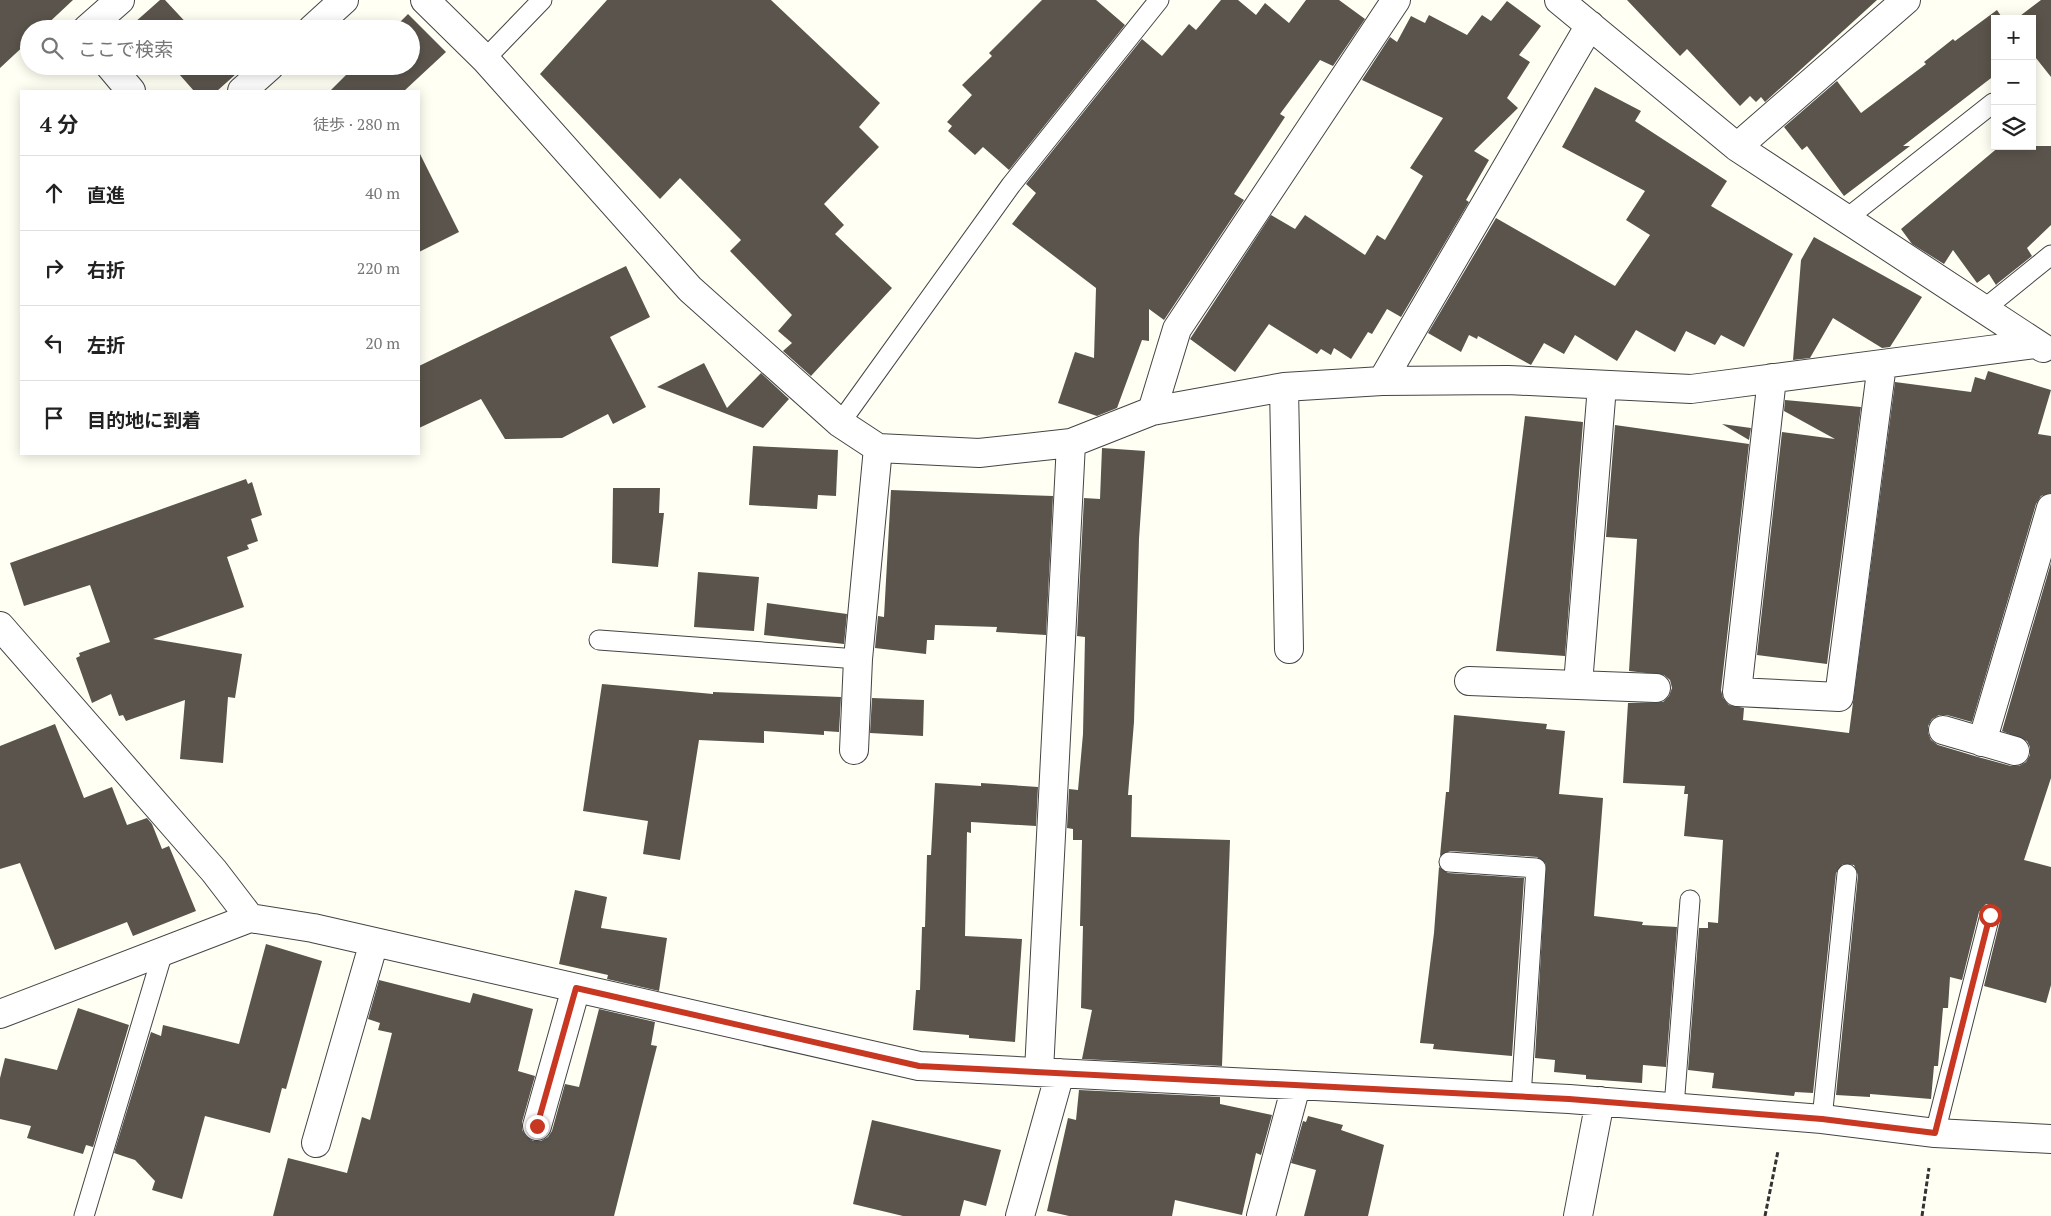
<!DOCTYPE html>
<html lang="ja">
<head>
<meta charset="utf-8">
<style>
	body { margin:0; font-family:"PT Serif","Noto Sans JP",serif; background:#f2f2f2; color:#222 }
	.controls { position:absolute; right:15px; top:15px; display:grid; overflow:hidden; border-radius:0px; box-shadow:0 2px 12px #0003 }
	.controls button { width:45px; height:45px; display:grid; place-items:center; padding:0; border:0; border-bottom:1px solid #e0e0e0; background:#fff; color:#222; font:25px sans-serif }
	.stop { position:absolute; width:15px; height:15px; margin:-11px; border:4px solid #c83722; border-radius:50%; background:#fff }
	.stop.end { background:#c83722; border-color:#fff; box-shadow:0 1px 5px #0008 }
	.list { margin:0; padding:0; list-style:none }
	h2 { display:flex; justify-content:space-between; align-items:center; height:65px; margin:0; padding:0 20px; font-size:21px }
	h2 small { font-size:16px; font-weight:400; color:#767676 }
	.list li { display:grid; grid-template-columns:32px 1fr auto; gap:15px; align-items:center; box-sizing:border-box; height:75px; padding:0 20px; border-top:1px solid #e0e0e0 }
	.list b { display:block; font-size:19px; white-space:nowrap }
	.list em { font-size:16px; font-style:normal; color:#767676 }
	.icon { flex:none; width:28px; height:28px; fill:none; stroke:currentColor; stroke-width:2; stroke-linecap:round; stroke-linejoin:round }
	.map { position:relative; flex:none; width:2051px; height:1216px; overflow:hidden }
	.search { position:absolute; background:#fff; box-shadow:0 2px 12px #0003; left:20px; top:20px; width:400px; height:55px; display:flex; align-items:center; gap:12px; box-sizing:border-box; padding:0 18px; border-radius:28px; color:#767676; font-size:19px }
	.panel { position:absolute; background:#fff; box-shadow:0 2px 12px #0003; left:20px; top:90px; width:400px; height:365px; border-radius:0px }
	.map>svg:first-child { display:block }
	.building { fill:#5a544c }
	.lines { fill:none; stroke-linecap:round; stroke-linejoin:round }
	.service-casing { stroke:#444; stroke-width:21 }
	.minor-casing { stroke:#444; stroke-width:30 }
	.path { stroke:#333; stroke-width:3; stroke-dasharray:5 2.5; stroke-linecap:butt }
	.service { stroke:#fff; stroke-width:19 }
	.minor { stroke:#fff; stroke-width:28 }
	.route { stroke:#c83722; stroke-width:6 }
</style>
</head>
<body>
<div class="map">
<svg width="2051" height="1216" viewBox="0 0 2051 1216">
	<rect width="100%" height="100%" fill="#fffff4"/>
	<path class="building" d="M0,0H73L42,29H29V41L0,68Z
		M160,0H165L192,29H139L134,23Z
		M607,0H771L880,103L859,127L879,147L824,204L844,225L835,234L892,288L811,376L783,351L792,343L778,331L792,315L730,251L741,240L680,178L660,199L540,74Z
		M1042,0H1096L1125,25L1009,170L983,147L975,155L948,131L952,126L947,122L972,95L962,85L992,56L989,53Z
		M1221,0H1238L1256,15L1265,3L1289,23L1306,0H1339L1365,19L1333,66L1320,60L1280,114L1285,117L1234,194L1244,200L1164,320L1149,309V341L1142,340L1117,408L1097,416L1058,403L1075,352L1094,358L1096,288L1012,224L1036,193L1026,184L1142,39L1162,56L1189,24L1196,30Z
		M1627,0H1877L1765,102L1761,97L1756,102L1750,96L1740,106L1687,49L1680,56Z
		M2041,0H2051V77L2032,53V19H2016Z
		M1507,1L1541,26L1519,55L1530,62L1507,98L1518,108L1474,151L1489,160L1466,200L1469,202L1401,317L1387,309L1372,334L1368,332L1351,359L1334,348L1331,355L1321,349L1317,354L1269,324L1235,372L1190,339L1271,215L1295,229L1305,215L1365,255L1377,235L1385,240L1423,176L1410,168L1443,118L1362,80L1390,37L1397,42L1411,16L1425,23L1429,15L1467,35L1482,15L1491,21Z
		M1997,10L2003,19H1995V75L1903,146H1910L1844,196L1807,146L1802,150L1784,127L1837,81L1861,113L1926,64L1924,62L1953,39L1955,41Z
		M408,14L446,52L404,91H330L355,66H411V29H393Z
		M172,66H228L236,74L217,91H194Z
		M1595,87L1641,111L1635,121L1727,181L1711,206L1793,254L1744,347L1721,335L1715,345L1686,331L1675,352L1636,330L1617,361L1575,335L1564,354L1544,343L1531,365L1478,336L1477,339L1469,335L1461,352L1428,333L1496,218L1615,286L1650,235L1626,220L1645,191L1562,147Z
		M2000,146H2051V225L2027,248L2032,256L1998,283L1996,285L1989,274L1977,283L1953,250L1944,264L1912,244L1901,229Z
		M419,152L459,232L419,252Z
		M1814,237L1922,297L1890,347L1882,348L1833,318L1810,358L1793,360L1801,260Z
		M626,266L650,317L610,337L646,407L613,424L608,414L562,438L505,439L481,399L419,428V366Z
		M704,363L727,408L761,373L789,399L763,428L657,387Z
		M1988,371L2051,390L2038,434L2051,436V493L2041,496L2036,504L1972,722L1947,715H1939L1932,719L1928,726V733L1931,740L1938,745L1978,757L2011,766H2019L2026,762L2030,755V747L2027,741L2002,731L2051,563V778L2024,860L2051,867V985L2046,1003L1984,986L2001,917L1997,907L1986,904L1979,912L1962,980L1950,977L1948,1008H1943L1938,1066H1934L1931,1099L1870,1094V1097L1836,1095L1858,875L1854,865L1843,864L1836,873L1813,1093L1795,1092L1794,1096L1712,1088L1714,1073L1688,1070L1699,928H1708V922L1718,923L1723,840L1684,836L1688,794H1684L1685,786L1623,783L1628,703L1663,702L1669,696L1672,688L1670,680L1664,675L1629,671L1637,539L1606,537L1615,425L1749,444L1721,690L1723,698L1729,705L1744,708L1743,720L1849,733L1895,382L1971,392L1975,377L1985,380Z
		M1785,400L1861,407L1827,664L1757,655L1782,432L1835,439L1784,411Z
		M1525,416L1583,422L1565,656L1496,651Z
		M1722,424L1751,428L1749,440Z
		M753,446L838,450L836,496L818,495L817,509L749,505Z
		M1102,448L1145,451L1139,539L1134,722L1128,795H1132L1131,837L1230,840L1222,1066L1082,1059L1092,1010L1081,1008L1083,926H1080L1082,840H1073V829L1067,828L1069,789L1078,790L1083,734L1085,637L1077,636L1084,498L1100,499Z
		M246,479L248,484L252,482L262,515L251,519L258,541L247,545L249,549L227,557L244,607L153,639L242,654L235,698L228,697L223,763L180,759L185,700L126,721L123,715L119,716L111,694L92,703L76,658L80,656L79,653L110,642L90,585L24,606L10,563Z
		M613,488H660L659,513H664L658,567L612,563Z
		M891,490L1053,496L1046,635L996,632L997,627L935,625L934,640H927L926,654L875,648L878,616L884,617Z
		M698,572L759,577L754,631L694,627Z
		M767,603L847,614L844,644L764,635Z
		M602,684L713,694V692L841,697L839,732L824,731V735L764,731V743L699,740L680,860L643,854L648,821L583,811Z
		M872,698L924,700L923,736L870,733Z
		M1454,715L1547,724L1546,729L1565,731L1559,794L1603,798L1594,916L1643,922L1642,925L1677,927L1666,1067L1643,1065L1642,1083L1586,1079V1075L1554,1072L1555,1060L1535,1058L1546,864L1537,857L1450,851L1440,856L1446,792H1449Z
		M55,724L84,798L112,787L127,825L147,818L152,824L162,849L169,846L196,911L133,936L127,922L55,950L20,863L0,869V746Z
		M935,783L981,786V783L1038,787L1036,826L971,822V833L967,832L965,936L1022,939L1015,1042L969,1038V1035L913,1030L916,990H920L922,927H925L927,855H931Z
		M1439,867L1448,873L1524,878L1512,1056L1433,1049L1434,1044L1420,1043L1434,933Z
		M575,890L607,897L601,928L667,938L659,991L607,979L608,975L559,964Z
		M266,944L322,961L286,1089L282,1088L270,1133L205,1116L182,1199L152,1190L155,1181L135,1160L114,1153L151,1032L161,1036L163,1025L239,1044Z
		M379,980L470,1003L473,993L533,1009L518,1071L535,1076L522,1122V1130L526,1136L533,1141H541L548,1137L552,1131L565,1084L579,1087L599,1009L655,1022L651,1045L657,1046L614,1216H273L288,1158L347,1173L362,1117L370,1120L392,1033L378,1030L380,1023L368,1019Z
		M78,1008L129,1025L93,1147L86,1145L83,1154L27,1138L31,1126L0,1119V1078L5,1058L57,1070Z
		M1079,1090L1220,1097V1104L1272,1115L1261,1155L1256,1153L1242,1215L1175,1200L1172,1216H1069L1047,1211L1068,1118L1076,1120Z
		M1308,1116L1343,1125L1341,1130L1384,1145L1368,1216H1304L1316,1170L1291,1163L1303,1121L1306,1122Z
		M872,1120L1001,1150L986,1206L964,1200L960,1216H903L853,1204Z"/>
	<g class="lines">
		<defs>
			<path id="service" d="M485,59L542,0
				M1846,219L1993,103
				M1983,310L2051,255
				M840,423L1011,185L1159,0
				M599,640L858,659
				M1449,862L1536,868L1521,1097
				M1674,1107L1690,900
				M1822,1119L1847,874
				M1935,1133L1990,915
				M84,1216L163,952"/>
			<path id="minor" d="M425,0L485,59L690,289L840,423L878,448L979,453L1071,443L1152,411L1284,387L1382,381L1508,380L1691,389L2035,344
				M1559,0L1737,147L2043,348
				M87,29L120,0
				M312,29L344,0
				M110,66L131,91
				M242,91L270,66
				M1737,147L1906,0
				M1772,378L1737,692L1839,697L1882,364
				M1382,381L1590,25
				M1284,387L1289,649
				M1152,411L1177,329L1396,0
				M0,626L214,871L250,918
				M1469,681L1656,688
				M1578,684L1602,386
				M1943,730L2015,751
				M1982,742L2051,508
				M854,750L858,659L878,448
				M0,1014L250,918L313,928L919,1066L1569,1099L1822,1119L1935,1133L2051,1139
				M1039,1071L1071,443
				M537,1126L576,988
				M316,1143L374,942
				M1020,1216L1060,1073
				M1261,1216L1296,1086
				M1578,1216L1600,1101"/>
		</defs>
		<use href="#service" class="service-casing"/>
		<use href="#minor" class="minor-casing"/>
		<path class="path" d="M1765,1216L1778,1151
			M1922,1216L1929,1168"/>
		<use href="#service" class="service"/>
		<use href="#minor" class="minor"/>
	</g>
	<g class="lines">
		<path class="route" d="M537,1126L576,988L919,1066L1569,1099L1822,1119L1935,1133L1990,915"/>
	</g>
</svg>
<div class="controls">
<button>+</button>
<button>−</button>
<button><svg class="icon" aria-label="layers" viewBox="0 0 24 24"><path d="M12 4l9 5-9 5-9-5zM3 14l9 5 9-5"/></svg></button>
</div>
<div class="stop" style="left:1990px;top:915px"></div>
<div class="stop end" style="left:537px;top:1126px"></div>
<div class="search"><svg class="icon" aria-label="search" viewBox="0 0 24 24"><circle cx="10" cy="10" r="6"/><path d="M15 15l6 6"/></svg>ここで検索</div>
<section class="panel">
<h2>4 分<small>徒歩 · 280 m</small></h2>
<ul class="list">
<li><svg class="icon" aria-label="ahead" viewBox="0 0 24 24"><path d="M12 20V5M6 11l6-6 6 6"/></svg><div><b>直進</b></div><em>40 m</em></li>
<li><svg class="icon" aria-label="right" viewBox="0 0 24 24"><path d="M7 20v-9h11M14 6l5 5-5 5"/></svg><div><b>右折</b></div><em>220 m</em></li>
<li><svg class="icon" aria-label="left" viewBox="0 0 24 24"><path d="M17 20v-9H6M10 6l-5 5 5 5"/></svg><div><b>左折</b></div><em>20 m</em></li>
<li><svg class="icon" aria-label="arrive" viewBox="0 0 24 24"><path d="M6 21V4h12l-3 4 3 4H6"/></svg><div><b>目的地に到着</b></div></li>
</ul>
</section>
</div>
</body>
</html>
